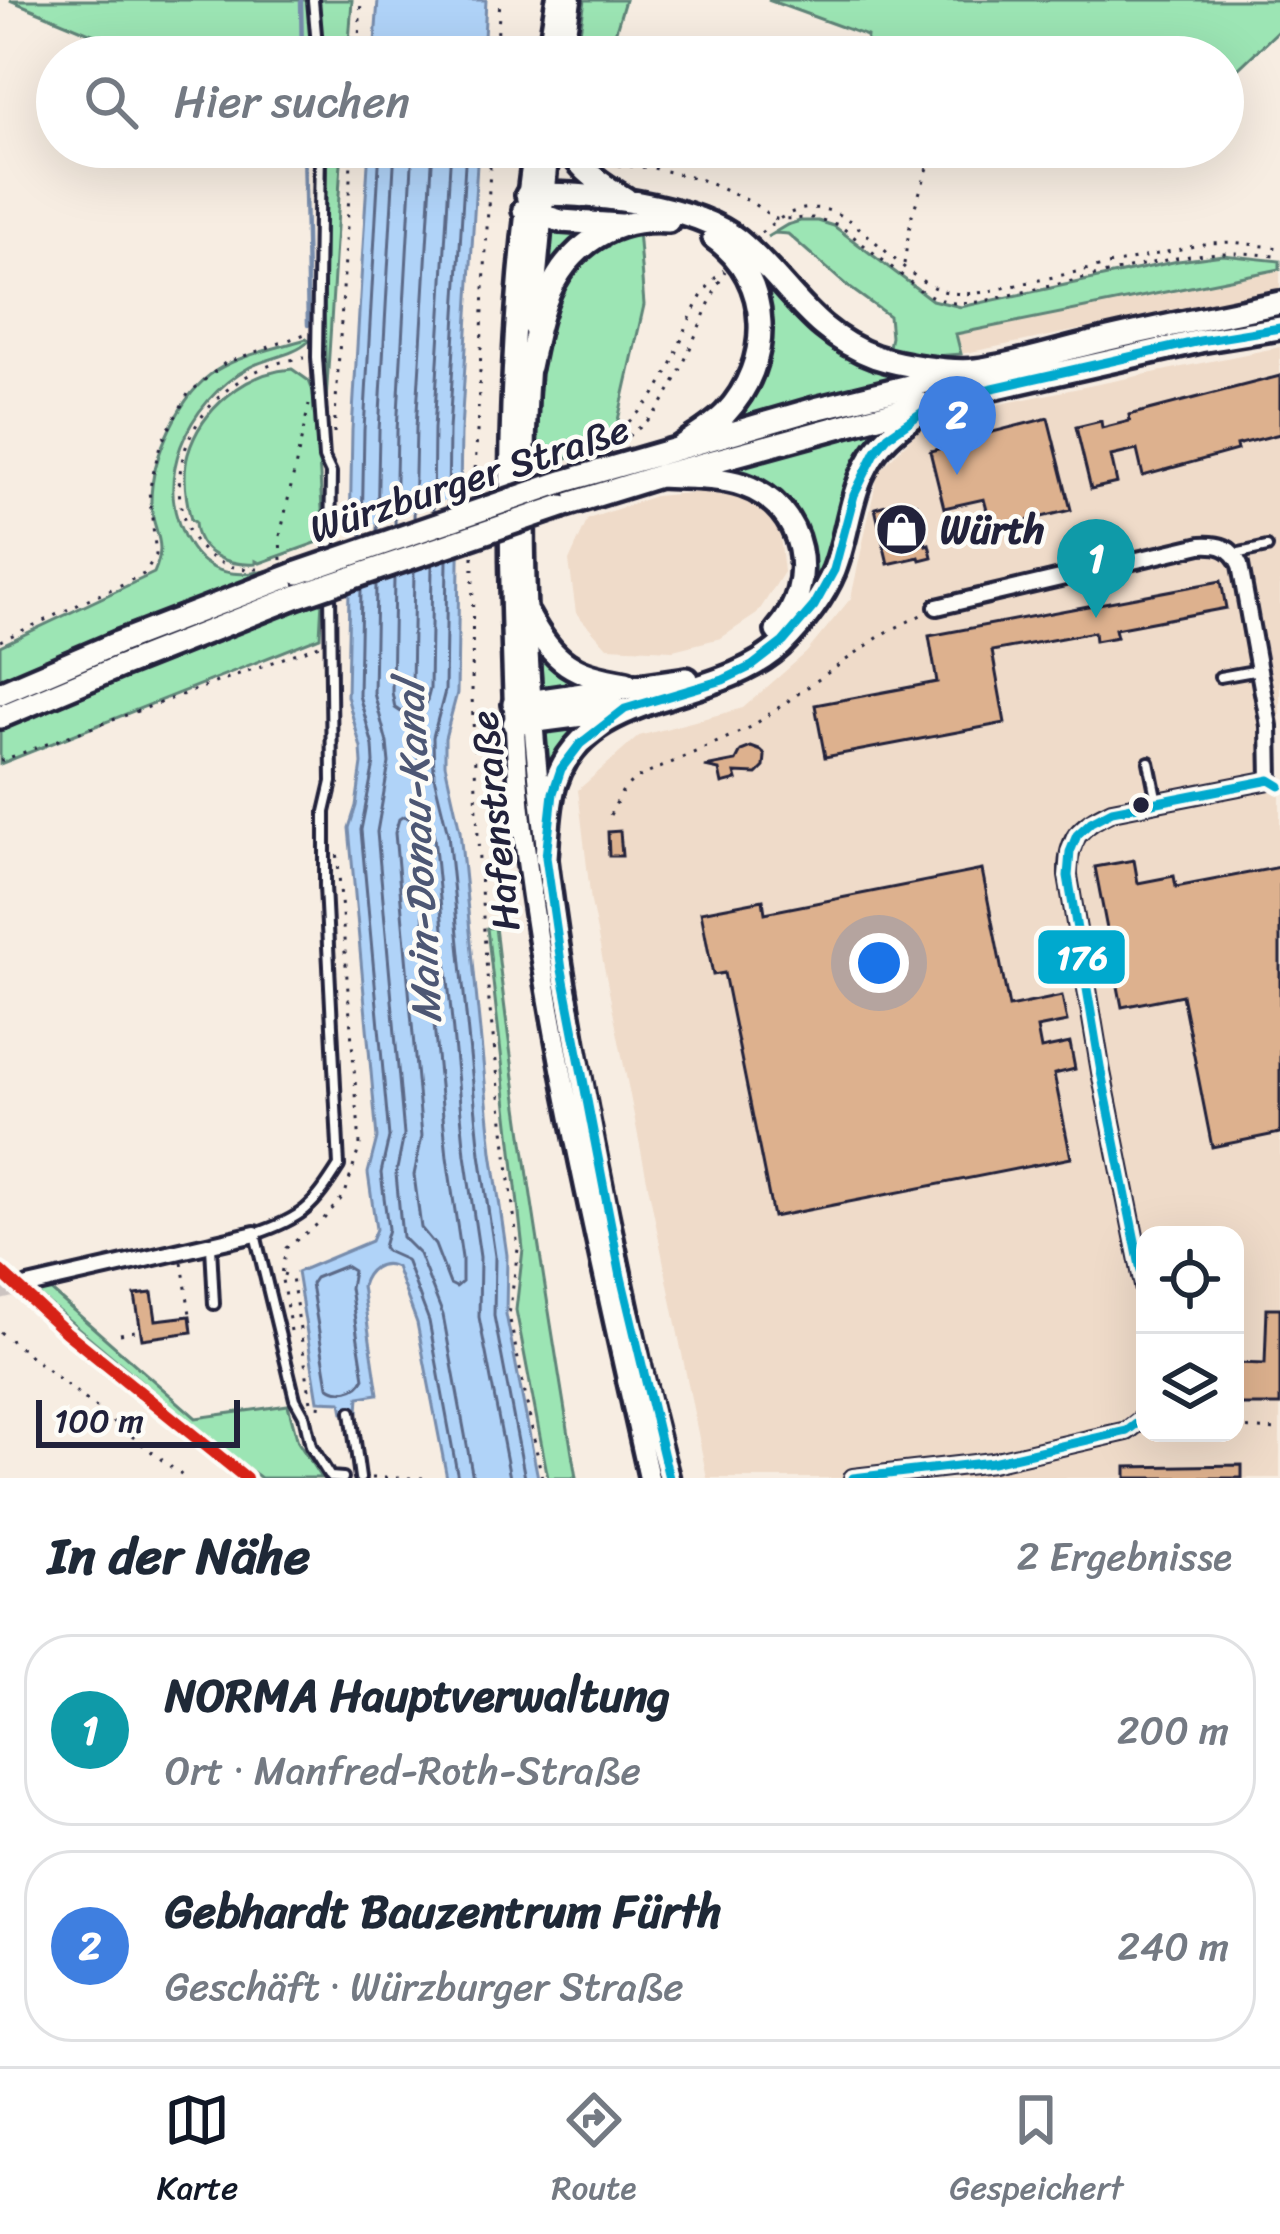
<!DOCTYPE html>
<html lang="de">
<head>
<meta charset="utf-8">
<style>
	body { margin:0; font-family:Sriracha,sans-serif; background:#f2f2f3; color:#1f2937 }
	.controls { position:absolute; right:36px; bottom:36px; display:grid; overflow:hidden; border-radius:24px; box-shadow:0 12px 48px #0002 }
	.controls button { width:108px; height:108px; display:grid; place-items:center; padding:0; border:0; border-bottom:3px solid #e0e1e3; background:#fff; color:#1f2937; font:60px sans-serif }
	.scale { position:absolute; left:36px; bottom:30px; width:204px; box-sizing:border-box; padding-left:12px; border:6px solid #22223b; border-top:0; font-size:33px; line-height:42px; white-space:nowrap; color:#22223b; -webkit-text-stroke:9px #fdfcf7; paint-order:stroke }
	.you { position:absolute; left:879px; top:963px; width:42px; height:42px; margin:-30px; border:9px solid #fff; border-radius:50%; background:#1a73e8; box-shadow:0 0 0 18px #1a73e833 }
	.badge { display:grid; place-items:center; width:78px; height:78px; border-radius:50%; background:#111827; color:#fff; font-size:39px; font-weight:700 }
	.pin { position:absolute; translate:-50% -99px; filter:drop-shadow(0 3px 6px #0008) }
	.pin::after { content:''; position:absolute; top:63px; width:42px; height:36px; background:inherit; clip-path:polygon(0 0,100% 0,50% 100%) }
	.list { margin:0; padding:0; list-style:none }
	h2 { display:flex; justify-content:space-between; align-items:center; height:156px; margin:0; padding:0 48px; font-size:51px }
	h2 small { font-size:39px; font-weight:400; color:#747a83 }
	.list li { display:grid; grid-template-columns:78px 1fr auto; gap:36px; align-items:center; box-sizing:border-box; height:192px; margin:0 24px 24px; padding:0 24px; border:3px solid #e0e1e3; border-radius:48px }
	.list b { display:block; font-size:45px; white-space:nowrap }
	.list p { margin:0; font-size:39px; white-space:nowrap; color:#747a83 }
	.list em { font-size:39px; font-style:normal; color:#747a83 }
	.icon { flex:none; width:66px; height:66px; fill:none; stroke:currentColor; stroke-width:2; stroke-linecap:round; stroke-linejoin:round }
	.map { position:relative; flex:none; width:1280px; height:1478px; overflow:hidden }
	.search { position:absolute; background:#fff; box-shadow:0 12px 48px #0002; left:36px; right:36px; top:36px; height:132px; display:flex; align-items:center; gap:30px; box-sizing:border-box; padding:0 42px; border-radius:66px; color:#747a83; font-size:45px }
	.sheet { height:588px; background:#fff }
	nav { display:flex; justify-content:space-around; align-items:center; box-sizing:border-box; height:168px; border-top:3px solid #e0e1e3; background:#fff; font-size:33px; color:#747a83 }
	nav a { display:grid; justify-items:center; gap:6px }
	nav .on { color:#111827 }
	.map>svg:first-child { display:block }
	.built { fill:#efdbc9; fill-rule:evenodd }
	.green { fill:#9ce5b4; stroke:#5f8478; stroke-width:3 }
	.water { fill:#b0d3f8; stroke:#778cac; stroke-width:3 }
	.pier { fill:#f7ede2 }
	.lines { fill:none; stroke-linecap:round; stroke-linejoin:round }
	.shore { stroke:#5b6987; stroke-width:3 }
	.stream { stroke:#778cac; stroke-width:4.5 }
	.building { fill:#ddb18e; stroke:#22223b; stroke-width:3 }
	.street-tunnel { stroke:#ccc4c1; stroke-width:14; stroke-dasharray:14 7; stroke-linecap:butt }
	.lane-casing { stroke:#22223b; stroke-width:16 }
	.street-casing { stroke:#22223b; stroke-width:22 }
	.secondary-casing { stroke:#22223b; stroke-width:27 }
	.primary-casing { stroke:#22223b; stroke-width:30 }
	.path { stroke:#22223b; stroke-width:3; stroke-dasharray:3 9; stroke-linecap:butt }
	.lane { stroke:#fdfcf7; stroke-width:8 }
	.street { stroke:#fdfcf7; stroke-width:14 }
	.secondary { stroke:#fdfcf7; stroke-width:18 }
	.primary { stroke:#fdfcf7; stroke-width:21 }
	.primary-bridge-casing { stroke:#22223b; stroke-width:30; stroke-linecap:butt }
	.primary-bridge { stroke:#fdfcf7; stroke-width:21 }
	.bus-1-casing { stroke:#fdfcf7; stroke-width:18 }
	.bus-1 { stroke:#00a9ce; stroke-width:9 }
	.rail-1-casing { stroke:#fdfcf7; stroke-width:21 }
	.rail-1 { stroke:#d72319; stroke-width:12 }
	.bus-dot { fill:#22223b; stroke:#fdfcf7; stroke-width:4.5 }
	.labels { text-anchor:middle; stroke-width:9; stroke-linejoin:round; paint-order:stroke }
	.street-label { font-size:39px; fill:#22223b; stroke:#fdfcf7 }
	.poi-label { font-size:39px; font-weight:bold; fill:#22223b; stroke:#fdfcf7; text-anchor:start }
	.water-label { font-size:42px; font-style:italic; fill:#4d5774; stroke:#fdfcf7 }
	.line-badge { stroke:#fdfcf7; stroke-width:4.5 }
	.badge-label { font-size:33px; text-anchor:middle; font-weight:bold; fill:#fff }
</style>
</head>
<body>
<div class="map">
<svg width="1280" height="1478" viewBox="0 0 1280 1478">
	<rect width="100%" height="100%" fill="#f7ede2"/>
	<filter id="ink" filterUnits="userSpaceOnUse"><feTurbulence type="fractalNoise" baseFrequency=".00833" numOctaves="2"/><feDisplacementMap in="SourceGraphic" scale="24" xChannelSelector="R" yChannelSelector="G"/><feConvolveMatrix kernelMatrix="1 2 1 2 8 2 1 2 1" color-interpolation-filters="sRGB"/></filter>
	<g filter="url(#ink)">
		<path class="built" d="M1280,269V289L961,354L955,335Z
			M1280,347V1478H707L591,902L578,790L639,736L743,708L806,653L851,598L878,473L917,431L991,406ZM1145,1235H1235V1433H1145Z
			M711,491L752,498L779,527L784,572L757,614L721,638L673,650L607,647L576,613L569,561L588,519L655,496Z"/>
		<path class="green" d="M10,0H352L348,57H309L308,47L140,54Z
			M585,0H625L608,57H576Z
			M768,0H1280V29L1223,83V57H865L867,36Z
			M327,147H342L326,402L324,299Z
			M958,147H1157L1136,167Z
			M800,221H818L834,226L932,300L961,307L1178,261L1223,255L1280,261V269L956,334L961,354L922,357L888,351L891,337L889,316L846,285L788,234L775,233L767,237L787,225Z
			M590,226L546,282L541,265L544,232L551,227Z
			M638,230L644,305L616,429L577,455L537,467C540,387 535,297 604,243L609,246L616,236Z
			M775,289L895,372L888,380L739,420L735,416C759,372 777,348 765,296L769,290Z
			M306,339L309,341C294,356 269,357 250,367C187,401 148,484 191,548C213,581 251,576 284,567L0,679V646L154,573C169,539 151,532 151,501C151,458 180,393 217,370C243,354 278,348 306,339Z
			M292,369L309,381L315,396L324,540L260,563L256,561V564C227,566 196,553 195,522L191,520C186,500 182,475 188,454C201,409 246,372 292,369Z
			M877,427L878,432L859,465L840,528L821,575L813,579L760,483L741,471L739,466L741,461Z
			M322,600L320,637L0,764V728L185,650Z
			M540,650L586,684L548,691L543,689Z
			M589,720L550,774L547,773L544,736L548,729Z
			M495,927C516,1112 546,1295 576,1478H548L516,1310L523,1249L487,928Z
			M47,1287L196,1418L288,1405L298,1442L321,1478H261L222,1449L34,1291Z"/>
		<path class="water" d="M378,0H486L483,57H374Z
			M369,147H478L461,431L457,693L445,738V764L460,831L492,1152L507,1255L506,1314L538,1478H447L417,1323L396,1267C379,1259 366,1271 362,1286L378,1394L359,1397L358,1412L343,1413L341,1402L318,1401L297,1272L371,1241L376,1229L368,1173L377,1138L349,828L356,806L362,764L361,748L347,696L352,430Z"/>
		<path class="pier" d="M466,493L465,550L343,592L344,535Z"/>
		<g class="lines">
			<path class="shore" d="M448,507L449,430L466,147
				M433,512L434,429L451,147
				M414,519L416,428L433,147
				M395,525L397,431L413,147
				M377,532L379,431L395,147
				M362,537L364,430L380,147
				M447,560L445,691L433,737L434,777L448,834L480,1154L495,1256L494,1316L525,1478
				M432,565L430,689L418,735L419,778L434,837L465,1155L480,1257L479,1317L510,1478
				M394,578L392,692L395,708L401,712L406,709L412,686L414,571
				M376,584L374,693L387,743L389,763L377,832L404,1135L396,1174L402,1237L419,1254L443,1315L473,1478
				M361,589L359,695L373,746L374,763L361,830L389,1137L381,1173L388,1229L383,1247L386,1251L406,1260L429,1321L458,1478
				M404,816L410,819L416,841L447,1157L462,1258V1282L456,1287L450,1284L435,1245L421,1228L414,1175L422,1136L395,833L399,819Z
				M345,1266L353,1271L350,1288L364,1378C358,1391 339,1395 328,1386L311,1284L315,1278Z"/>
			<path class="stream" d="M301,0L302,57
				M304,147L308,325"/>
		</g>
		<path class="building" d="M1280,376V434L1236,445L1237,450L1143,476L1137,450L1111,456L1117,483L1091,489L1076,427L1101,421L1102,428L1130,421L1129,415Z
			M1048,418L1071,510L992,529L984,499L944,508L930,451L970,441L969,438Z
			M916,504L926,545L929,544L932,557L920,560L919,557L888,564L875,508L886,505L887,511Z
			M1221,581L1226,608L1115,629L1117,637L1095,641L1094,632L992,651L1005,723L825,757L815,705L937,682L929,636Z
			M751,747L762,751L765,756L764,767L757,774L735,773L737,780L722,784L719,770L705,767L736,761L741,751Z
			M620,831L622,856H609L608,832Z
			M1134,860L1138,883L1174,876L1176,887L1280,867V1133L1212,1147L1182,995L1122,1007L1095,867Z
			M982,870L1009,1007L1062,996L1067,1022L1037,1028L1041,1049L1070,1043L1075,1069L1054,1074L1071,1158L773,1217L724,973L713,975L701,912L763,900L765,913Z
			M152,1293L156,1320L190,1316L192,1332L142,1339L135,1295Z
			M1267,1308H1280V1405H1235V1363L1265,1364Z
			M1242,1465V1478H1126V1467Z"/>
		<g class="lines">
			<path class="street-tunnel" d="M0,1293L28,1286"/>
			<defs>
				<path id="lane" d="M313,0L318,57
					M320,147L317,357L324,458L331,473L330,557
					M1235,554L1267,547
					M330,590L332,782L325,812V886L339,1166C313,1207 303,1218 255,1234L295,1399L304,1415L311,1446L330,1477L343,1478
					M1220,677L1259,670
					M1149,762L1157,802
					M211,1246L214,1304
					M351,1412L360,1478"/>
				<path id="street" d="M937,607L1201,545C1220,544 1232,547 1240,565L1269,726L1270,780
					M28,1286L255,1234
					M1145,1291L1101,1072L1068,876C1067,839 1079,826 1112,811L1270,780
					M853,1478L992,1462L1127,1431L1145,1417"/>
				<path id="secondary" d="M547,57L556,0
					M562,57L571,0
					M534,147C511,300 507,455 511,609C513,691 515,773 526,854C554,1065 603,1271 649,1478
					M532,327L549,147
					M530,355C510,637 547,919 604,1194C624,1289 643,1385 669,1478"/>
				<path id="primary" d="M568,147C582,172 603,185 626,199
					M527,195C583,191 694,204 738,240C789,282 809,333 876,357C900,365 951,373 976,370C1014,365 1054,352 1092,343C1154,328 1217,316 1280,303
					M524,210L561,221L620,225
					M529,367C533,349 536,330 542,312C559,253 607,216 668,221
					M679,448C694,437 712,427 725,414C773,364 774,280 714,238
					M659,476C687,478 717,476 743,485C807,507 819,584 777,631
					M562,482L815,409L954,375
					M562,506L659,476L922,404
					M528,615C555,664 572,674 627,683
					M0,693L117,643L298,573
					M514,704L687,679
					M0,717L121,666L298,596
					M514,724L621,710
					M546,857C548,833 548,807 555,784C586,686 716,706 781,645C802,624 822,599 834,571C850,531 849,487 876,451C892,429 917,414 940,400L1200,341L1280,328"/>
			</defs>
			<use href="#lane" class="lane-casing"/>
			<use href="#street" class="street-casing"/>
			<use href="#secondary" class="secondary-casing"/>
			<use href="#primary" class="primary-casing"/>
			<path class="path" d="M358,57L361,0
				M496,57L500,0
				M606,164L653,168L702,180L749,201L776,219L815,218L839,225L920,290L935,298L954,303L980,302C1022,292 1064,283 1107,273C1169,259 1215,246 1280,257
				M761,233C835,166 870,252 929,285C947,295 965,295 985,292L1208,243L1232,242L1280,248
				M904,264L911,218L935,147
				M334,433L352,147
				M608,449C624,439 640,429 653,415C683,380 701,313 725,271
				M581,458C613,435 645,414 664,379C685,342 690,297 724,270
				M474,493L491,147
				M473,556L472,696L479,860L489,1002L518,1249L509,1315L542,1478
				M281,560L280,536L309,405
				M258,569C177,573 162,480 197,424C220,387 260,362 304,358
				M0,641L144,574L156,555L149,491L160,445L188,394L225,363L305,334
				M0,761L322,644
				M610,815L623,790L633,780L751,727L883,634L925,613
				M182,1262L190,1314
				M283,1274L292,1277L311,1402L316,1406L328,1407
				M291,1331L281,1274L286,1248L323,1220L345,1194L360,1145L337,849
				M0,1332L185,1478
				M120,1334L140,1330
				M1235,1428L1280,1430
				M372,1478H429
				M992,1478L995,1477"/>
			<use href="#lane" class="lane"/>
			<use href="#street" class="street"/>
			<use href="#secondary" class="secondary"/>
			<use href="#primary" class="primary"/>
			<defs>
				<path id="primary-bridge" d="M298,573L562,482
					M298,596L562,506"/>
			</defs>
			<use href="#primary-bridge" class="primary-bridge-casing"/>
			<use href="#primary-bridge" class="primary-bridge"/>
			<defs>
				<path id="bus-1" d="M1145,1291L1101,1072L1068,876L1070,852L1077,835L1091,822L1112,811L1270,780L1280,786
					M669,1478L621,1277L562,970L546,857L553,793L561,769L580,744L625,709L723,680L752,666L783,642L814,606L834,570L854,495L876,451L888,436L940,400L1200,341L1280,328
					M853,1478L992,1462L1127,1431L1145,1417"/>
			</defs>
			<use href="#bus-1" class="bus-1-casing"/>
			<use href="#bus-1" class="bus-1"/>
			<defs>
				<path id="rail-1" d="M0,1271L66,1332L246,1478"/>
			</defs>
			<use href="#rail-1" class="rail-1-casing"/>
			<use href="#rail-1" class="rail-1"/>
		</g>
	</g>
	<defs>
		<symbol id="shop-disc" viewBox="-11 -11 22 22"><circle r="9.5" fill="#22223b" stroke="#fdfcf7"/><path d="M-5-2.5h2.3a2.7 3.5 0 0 1 5.4 0H5L5.5 6h-11ZM-1.5-2.5h3a1.5 2.3 0 0 0-3 0Z" fill="#fff"/></symbol>
	</defs>
	<g fill-rule="evenodd">
		<use href="#shop-disc" x="872" y="500" width="59" height="59"/>
	</g>
	<circle class="bus-dot" cx="1141" cy="805" r="10"/>
	<g class="labels">
		<g class="street-label">
			<text transform="translate(469 478) rotate(-18)" y="14">Würzburger Straße</text>
			<text transform="translate(494 821) rotate(-96)" y="14">Hafenstraße</text>
		</g>
		<g class="poi-label">
			<text x="940" y="543">Würth</text>
		</g>
		<g class="water-label">
			<text transform="translate(417 852) rotate(-93)" y="15">Main-Donau-Kanal</text>
		</g>
	</g>
	<rect class="line-badge" x="1036" y="928" width="91" height="58" rx="12" fill="#00a9ce"/>
	<g class="badge-label">
		<text x="1082" y="969">176</text>
	</g>
</svg>
<div class="controls">
<button><svg class="icon" aria-label="locate" viewBox="0 0 24 24"><circle cx="12" cy="12" r="6"/><path d="M12 2v4M12 18v4M2 12h4M18 12h4"/></svg></button>
<button><svg class="icon" aria-label="layers" viewBox="0 0 24 24"><path d="M12 4l9 5-9 5-9-5zM3 14l9 5 9-5"/></svg></button>
</div>
<div class="scale">100 m</div>
<div class="you"></div>
<div class="pin badge" style="left:1096px;top:618px;background:#0f9aa8">1</div>
<div class="pin badge" style="left:957px;top:475px;background:#3f7fe0">2</div>
<div class="search"><svg class="icon" aria-label="search" viewBox="0 0 24 24"><circle cx="10" cy="10" r="6"/><path d="M15 15l6 6"/></svg>Hier suchen</div>
</div>
<section class="sheet">
<h2>In der Nähe<small>2 Ergebnisse</small></h2>
<ul class="list">
<li><span class="badge" style="background:#0f9aa8">1</span><div><b>NORMA Hauptverwaltung</b><p>Ort · Manfred-Roth-Straße</p></div><em>200 m</em></li>
<li><span class="badge" style="background:#3f7fe0">2</span><div><b>Gebhardt Bauzentrum Fürth</b><p>Geschäft · Würzburger Straße</p></div><em>240 m</em></li>
</ul>
</section>
<nav>
<a class="on"><svg class="icon" aria-label="map" viewBox="0 0 24 24"><path d="M3 6l6-2 6 2 6-2v14l-6 2-6-2-6 2zM9 4v14M15 6v14"/></svg>Karte</a>
<a><svg class="icon" aria-label="directions" viewBox="0 0 24 24"><path d="M12 3l9 9-9 9-9-9zM9 14v-3h6M13 9l2 2-2 2"/></svg>Route</a>
<a><svg class="icon" aria-label="saved" viewBox="0 0 24 24"><path d="M7 4h10v16l-5-4-5 4z"/></svg>Gespeichert</a>
</nav>
</body>
</html>
